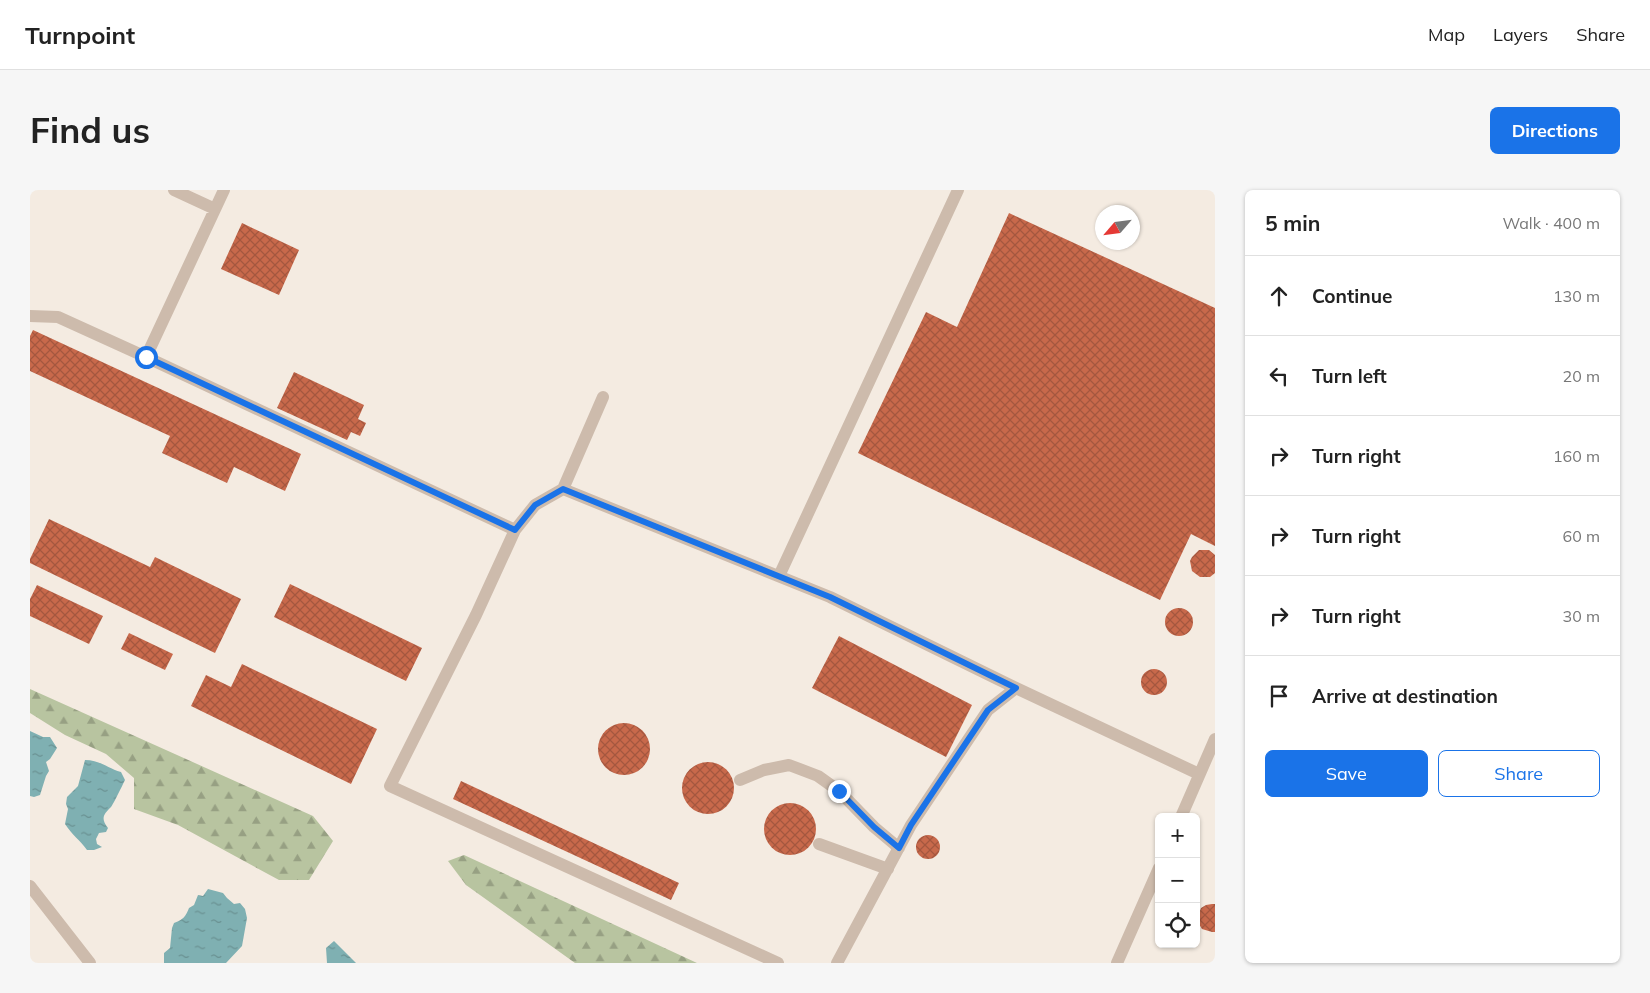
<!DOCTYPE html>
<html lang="en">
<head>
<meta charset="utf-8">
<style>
	body { margin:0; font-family:Mulish,sans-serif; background:#f6f6f6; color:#222 }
	.controls { position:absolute; right:15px; bottom:15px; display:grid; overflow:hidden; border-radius:8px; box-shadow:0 1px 4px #0004 }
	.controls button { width:45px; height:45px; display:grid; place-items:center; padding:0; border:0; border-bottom:1px solid #e0e0e0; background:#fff; color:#222; font:25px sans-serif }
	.compass { position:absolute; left:1065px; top:15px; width:45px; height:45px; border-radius:50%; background:#fff; box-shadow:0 1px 4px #0004; rotate:242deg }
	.stop { position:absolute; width:15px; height:15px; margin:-11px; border:4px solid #1a73e8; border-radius:50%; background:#fff }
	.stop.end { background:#1a73e8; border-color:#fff; box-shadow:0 1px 5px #0008 }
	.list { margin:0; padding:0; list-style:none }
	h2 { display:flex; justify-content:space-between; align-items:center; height:65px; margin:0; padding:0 20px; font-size:21px }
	h2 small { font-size:16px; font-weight:400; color:#767676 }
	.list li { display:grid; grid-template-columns:32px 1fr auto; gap:15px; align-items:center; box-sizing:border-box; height:80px; padding:0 20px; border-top:1px solid #e0e0e0 }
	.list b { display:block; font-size:19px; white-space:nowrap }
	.list em { font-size:16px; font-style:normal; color:#767676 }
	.actions { display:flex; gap:10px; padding:15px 20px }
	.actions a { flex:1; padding:11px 0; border:1px solid #1a73e8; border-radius:8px; text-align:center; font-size:18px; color:#1a73e8 }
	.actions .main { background:#1a73e8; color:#fff }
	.icon { flex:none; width:28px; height:28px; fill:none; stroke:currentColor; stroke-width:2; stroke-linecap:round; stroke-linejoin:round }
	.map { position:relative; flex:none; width:1185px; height:773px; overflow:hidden; border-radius:8px }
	header { display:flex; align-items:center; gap:30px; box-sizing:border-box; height:70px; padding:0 25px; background:#fff; border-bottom:1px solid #e0e0e0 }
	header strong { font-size:24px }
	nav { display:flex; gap:28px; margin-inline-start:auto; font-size:18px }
	.intro { display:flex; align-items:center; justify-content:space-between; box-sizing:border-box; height:120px; padding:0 30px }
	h1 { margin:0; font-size:35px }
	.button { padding:12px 22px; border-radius:8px; background:#1a73e8; color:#fff; font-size:18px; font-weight:700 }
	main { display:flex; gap:30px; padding:0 30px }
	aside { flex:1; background:#fff; border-radius:8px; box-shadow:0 1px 4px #0004 }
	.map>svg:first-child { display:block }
	.forest { fill:url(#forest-firs) }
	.water { fill:url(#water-ripples) }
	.building { fill:url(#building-cross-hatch) }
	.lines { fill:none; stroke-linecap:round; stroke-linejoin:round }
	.minor { stroke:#cdbbac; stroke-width:12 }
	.route { stroke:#1a73e8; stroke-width:6 }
</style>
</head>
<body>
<header>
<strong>Turnpoint</strong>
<nav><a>Map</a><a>Layers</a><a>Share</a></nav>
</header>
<div class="intro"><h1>Find us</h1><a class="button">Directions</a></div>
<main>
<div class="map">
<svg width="1185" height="773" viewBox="0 0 1185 773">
	<defs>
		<pattern id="forest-firs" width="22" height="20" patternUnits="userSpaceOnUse" patternTransform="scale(1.25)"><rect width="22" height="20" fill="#b8c4a0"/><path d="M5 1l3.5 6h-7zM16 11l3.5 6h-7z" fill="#97a083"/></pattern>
		<pattern id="water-ripples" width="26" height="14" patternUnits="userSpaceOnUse" patternTransform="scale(1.25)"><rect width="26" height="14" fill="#7fb0b2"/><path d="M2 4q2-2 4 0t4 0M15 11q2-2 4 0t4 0" fill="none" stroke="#699091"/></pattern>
		<pattern id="building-cross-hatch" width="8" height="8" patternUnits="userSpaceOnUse" patternTransform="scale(1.25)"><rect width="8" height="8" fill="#c8694b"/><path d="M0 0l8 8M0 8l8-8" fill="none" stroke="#a4573f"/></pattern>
	</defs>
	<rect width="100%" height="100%" fill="#f4ebe1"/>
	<path class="forest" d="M0,499L283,626L303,651L279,690H249L148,635L104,619V588L76,564L35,545L0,523Z
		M434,665L667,773H545L436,695L418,671Z"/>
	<path class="water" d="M0,541L13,547H20L27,558L20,569L16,572L19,581L16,586L10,605L4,607L0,606Z
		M55,570C70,570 77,578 91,582L95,590C93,594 83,615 81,617C74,624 70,628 78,638L76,642L69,643L66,649L67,654L72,657L64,660H57C50,650 42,645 35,634L38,619L36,614L37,607L48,596Z
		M178,699L193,703L197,708L204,714L210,713L215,719L217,728L212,756L196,773H134V763L140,758L142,738L144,733C153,730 156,726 159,718L164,715L168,705L173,706Z
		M304,751L326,773H297L296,758Z"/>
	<path class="building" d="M979,23L1185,118V356L1161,344L1130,410L828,263L896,122L927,137Z
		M212,33L269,60L249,105L191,79Z
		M3,140L271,264L255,301L204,277L197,293L132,263L140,246L0,181V146Z
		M264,182L334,215L328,229L336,233L330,246L321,242L317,250L247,218Z
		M19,329L120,377L125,367L211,409L185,463L0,373V369Z
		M1169,360H1179L1185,365V383L1180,387H1170L1162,381L1160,371L1162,367Z
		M260,394L392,458L376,491L244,427Z
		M7,395L73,426L59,454L0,426V409Z
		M1135 432a14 14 0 1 1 28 0a14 14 0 1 1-28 0Z
		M99,443L143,464L135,480L91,459Z
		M809,446L942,515L916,567L782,498Z
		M212,474L347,539L321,594L161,516L176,485L201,497Z
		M1111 492a13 13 0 1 1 26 0a13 13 0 1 1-26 0Z
		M568 559a26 26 0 1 1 52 0a26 26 0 1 1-52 0Z
		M652 598a26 26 0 1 1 52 0a26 26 0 1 1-52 0Z
		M431,591L649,693L641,710L423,609Z
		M734 639a26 26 0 1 1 52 0a26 26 0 1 1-52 0Z
		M886 657a12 12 0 1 1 24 0a12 12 0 1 1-24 0Z
		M1182,714H1185V742H1182L1172,739L1169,734L1167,729L1171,718L1176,715Z"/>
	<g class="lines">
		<path class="minor" d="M144,0L185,19
			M0,126L28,127L116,167L194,0
			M116,167L485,340
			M533,299L573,207
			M749,386L928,0
			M710,590L734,580L759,575L788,586L809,601L844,637L869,658
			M1151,627L1185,549
			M789,654L858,679
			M0,696L60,773
			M748,773L360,596L446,425L485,340L505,315L533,299L800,407L986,498L1169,584
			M807,773L881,635L958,520L986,498
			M1087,773L1129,678"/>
	</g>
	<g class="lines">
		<path class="route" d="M116,167L485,340L505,315L533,299L800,407L986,498L958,520L881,635L869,658L844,637L809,601"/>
	</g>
</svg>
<div class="controls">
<button>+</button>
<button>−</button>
<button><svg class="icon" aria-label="locate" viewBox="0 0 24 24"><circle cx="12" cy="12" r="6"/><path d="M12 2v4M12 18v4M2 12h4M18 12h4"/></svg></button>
</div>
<svg class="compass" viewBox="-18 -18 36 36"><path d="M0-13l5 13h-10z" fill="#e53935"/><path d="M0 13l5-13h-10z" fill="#767676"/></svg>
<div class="stop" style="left:116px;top:167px"></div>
<div class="stop end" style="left:809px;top:601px"></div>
</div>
<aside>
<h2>5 min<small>Walk · 400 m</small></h2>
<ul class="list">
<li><svg class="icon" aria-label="ahead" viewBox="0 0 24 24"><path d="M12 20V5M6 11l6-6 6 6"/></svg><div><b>Continue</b></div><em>130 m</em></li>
<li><svg class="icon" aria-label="left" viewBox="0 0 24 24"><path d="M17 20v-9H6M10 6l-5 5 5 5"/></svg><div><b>Turn left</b></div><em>20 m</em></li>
<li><svg class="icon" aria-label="right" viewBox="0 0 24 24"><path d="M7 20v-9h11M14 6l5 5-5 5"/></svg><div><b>Turn right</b></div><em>160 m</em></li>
<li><svg class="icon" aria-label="right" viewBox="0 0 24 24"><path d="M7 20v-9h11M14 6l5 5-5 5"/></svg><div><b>Turn right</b></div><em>60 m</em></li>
<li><svg class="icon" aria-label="right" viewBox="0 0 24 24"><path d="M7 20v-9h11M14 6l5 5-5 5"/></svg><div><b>Turn right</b></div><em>30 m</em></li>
<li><svg class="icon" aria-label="arrive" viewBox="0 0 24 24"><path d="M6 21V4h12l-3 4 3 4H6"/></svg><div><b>Arrive at destination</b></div></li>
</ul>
<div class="actions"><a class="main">Save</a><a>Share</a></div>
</aside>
</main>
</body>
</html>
